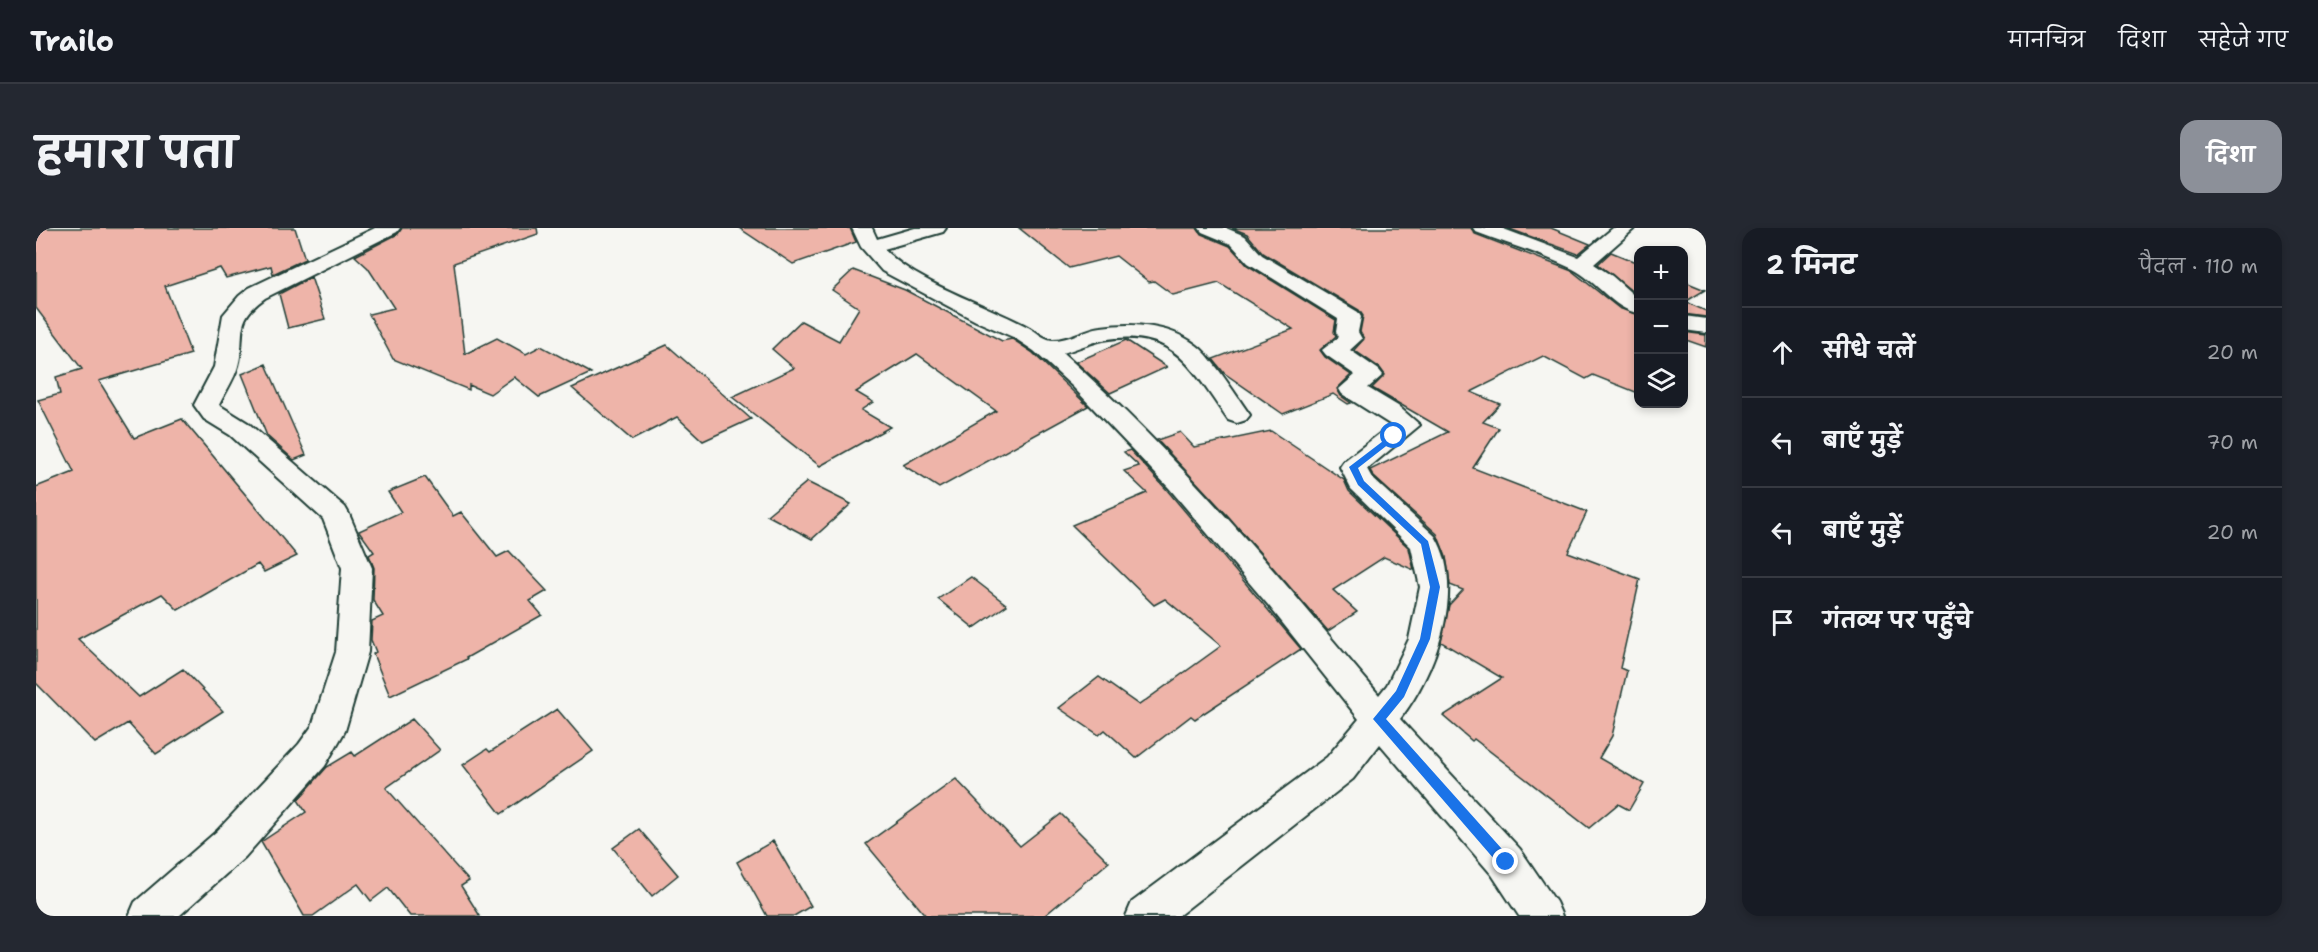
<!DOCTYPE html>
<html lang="hi">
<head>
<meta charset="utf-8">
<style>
	body { margin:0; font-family:"Shantell Sans","Playpen Sans Deva",sans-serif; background:#242831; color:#f1f3f6 }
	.controls { position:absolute; right:18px; top:18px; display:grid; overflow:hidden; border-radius:12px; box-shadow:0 3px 9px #0003 }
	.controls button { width:54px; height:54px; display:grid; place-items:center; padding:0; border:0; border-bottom:2px solid #363941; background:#171b24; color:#f1f3f6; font:30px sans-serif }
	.stop { position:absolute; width:18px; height:18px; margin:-14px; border:4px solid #1a73e8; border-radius:50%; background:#fff }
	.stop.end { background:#1a73e8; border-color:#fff; box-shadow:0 2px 6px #0008 }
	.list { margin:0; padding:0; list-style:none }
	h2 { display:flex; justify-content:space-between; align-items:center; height:78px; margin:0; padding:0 24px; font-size:26px }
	h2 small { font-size:20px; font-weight:400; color:#9ea1a6 }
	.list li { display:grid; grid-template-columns:39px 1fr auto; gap:18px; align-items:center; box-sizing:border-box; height:90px; padding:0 24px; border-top:2px solid #363941 }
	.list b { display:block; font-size:22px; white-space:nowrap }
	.list em { font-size:20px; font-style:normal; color:#9ea1a6 }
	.icon { flex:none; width:33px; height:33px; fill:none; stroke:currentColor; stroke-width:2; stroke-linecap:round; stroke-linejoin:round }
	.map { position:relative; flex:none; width:1670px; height:688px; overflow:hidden; border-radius:18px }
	header { display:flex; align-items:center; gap:36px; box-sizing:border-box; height:84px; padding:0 30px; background:#171b24; border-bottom:2px solid #363941 }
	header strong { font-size:28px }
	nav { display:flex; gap:33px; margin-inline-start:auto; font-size:21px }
	.intro { display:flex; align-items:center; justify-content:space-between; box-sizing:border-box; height:144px; padding:0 36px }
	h1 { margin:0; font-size:42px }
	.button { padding:15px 27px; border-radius:18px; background:#8c9099; color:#fff; font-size:21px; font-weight:700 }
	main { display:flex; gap:36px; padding:0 36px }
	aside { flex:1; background:#171b24; border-radius:18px; box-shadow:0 3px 9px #0003 }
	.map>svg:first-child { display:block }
	.building { fill:#eeb4a9; stroke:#1f3d34; stroke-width:1.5 }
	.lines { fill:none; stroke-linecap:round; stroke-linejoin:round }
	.minor-casing { stroke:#1f3d34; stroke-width:4 }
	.minor { fill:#f6f6f2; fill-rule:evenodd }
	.route { fill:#1a73e8 }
</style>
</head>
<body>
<header>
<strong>Trailo</strong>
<nav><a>मानचित्र</a><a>दिशा</a><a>सहेजे गए</a></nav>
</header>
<div class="intro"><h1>हमारा पता</h1><a class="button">दिशा</a></div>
<main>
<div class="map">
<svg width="1670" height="688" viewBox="0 0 1670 688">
	<rect width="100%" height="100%" fill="#f6f6f2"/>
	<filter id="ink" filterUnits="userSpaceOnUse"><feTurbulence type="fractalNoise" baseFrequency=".0167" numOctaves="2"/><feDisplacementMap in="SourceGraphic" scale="12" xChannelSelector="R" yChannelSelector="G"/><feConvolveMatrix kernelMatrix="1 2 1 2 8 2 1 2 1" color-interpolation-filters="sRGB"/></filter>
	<g filter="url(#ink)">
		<path class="building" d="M0,0H259L269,31L237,46L235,38L190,50L184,40L129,58L155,126L63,153L98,210L146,191L261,328L228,344L222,336L142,382L126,366L42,411L103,469L147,441L187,483L120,526L92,495L59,515L0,455V259L38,244L2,172L24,166L20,149L46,141L0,80Z
			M366,0H501L502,6L418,35L429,126L461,110L490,126L505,118L555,145L503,169L478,149L454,166L433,157V162L357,131L333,86L358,80L332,40L319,28L362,6Z
			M703,0H814L820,14L757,36Z
			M983,0H1161L1165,6L1194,18L1211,37L1300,92L1298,104L1300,108L1284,122L1289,129L1315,147L1301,161L1305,168L1315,175L1312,176L1297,166L1247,186L1188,145L1177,131L1257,101L1183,55L1137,67L1118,53L1113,54L1080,28L1033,40Z
			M1196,0H1435L1439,6L1536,43L1583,80L1602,87V165L1557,147L1550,151L1507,128L1435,164L1464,176L1447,194L1463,200L1437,240L1551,284L1532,324L1604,351L1584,440L1591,443L1576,508L1563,530L1608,556L1593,582L1582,576L1553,600L1438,511L1436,513L1407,488L1466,450L1405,414L1413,377L1427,362L1414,357L1410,329L1401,306L1338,249L1334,242L1412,204L1336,160L1349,147L1344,140L1318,122L1328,111L1324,104L1327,88L1323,82L1227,25L1211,6Z
			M1471,0H1515L1554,16L1542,26Z
			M1575,24L1602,35V68L1562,36Z
			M817,42L869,62L966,113L976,111L997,125L1052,178L903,260L867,237L960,183L881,126L820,164L837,174L825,182L854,199L784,238L696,169L758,140L736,121L765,93L803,113L823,80L796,62Z
			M275,49L289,91L252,100L243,66Z
			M1647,53L1669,62L1649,74L1670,83V89L1647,86Z
			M1647,104L1670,107V119L1647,111Z
			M1090,112L1131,139L1074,165L1040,134Z
			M631,117L715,191L667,213L641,189L596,212L536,160Z
			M230,136L270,227L258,232L231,208L206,146Z
			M1235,203L1308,252L1313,263L1373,320L1378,342L1348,329L1297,362L1321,384L1292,403L1193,289L1121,212L1144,204L1158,219Z
			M1094,222L1131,262L1265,421L1159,491L1155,488L1100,530L1069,502L1063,507L1023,480L1063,449L1103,477L1185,418L1129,371L1118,377L1036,297L1111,265L1088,243L1103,238L1088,224Z
			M389,249L417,288L425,284L461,329L473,323L511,363L494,373L506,387L430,430L431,431L354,468L337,426L340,424L335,412L336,393L347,388L337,372L338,340L333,327L338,324L323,303L365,284L352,264Z
			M771,254L815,276L776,311L731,287Z
			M935,349L971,377L938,400L902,371Z
			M521,481L557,523L465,586L427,537L451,521L454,524Z
			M376,491L404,522L350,560L433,653L425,658L444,688H374L352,660L335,673L322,656L277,688H268L225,614L270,584L262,572L291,539L316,524L319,528Z
			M920,551L984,618L1025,586L1073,634L1008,688H890L830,616Z
			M603,601L642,647L616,668L577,620Z
			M737,613L775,678L758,688H731L701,634Z"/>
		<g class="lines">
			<defs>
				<path id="minor" d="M339,0H364L361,4L229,70C196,93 211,106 202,138C198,152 189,164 183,177L212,195L309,279L313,286L336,340L332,424L309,503L289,538L209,629L143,688H93L99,674L181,603L263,516L276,498L300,424L306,340L287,291L194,207L168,191L158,177L178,139L187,87L203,68L213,60Z
					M816,0H836L841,11L879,0H910L907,4L848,21C879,55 951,77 992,99C1000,103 1007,111 1016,112C1032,113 1049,101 1065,99C1098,94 1138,97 1165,121C1179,134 1202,170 1214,187L1210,192L1201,195L1192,192C1156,141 1139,99 1067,112C1053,115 1040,121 1027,125C1143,228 1243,348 1343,467L1351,457L1373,411L1384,359L1375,319L1315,261L1304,239L1308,233L1355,197L1306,166L1303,161L1319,147L1290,127L1286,122L1303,109L1300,104L1302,91L1212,35L1195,16L1166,4L1163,0H1190L1209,8L1226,27L1322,84L1325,89L1322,104L1326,111L1314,122L1343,142L1347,147L1332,160L1362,178L1384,197L1331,241L1336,250L1399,308C1431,361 1399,446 1364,491L1484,621L1520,674L1526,688H1483L1456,647L1344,516L1317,551L1142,688H1090L1096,674L1291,529L1323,491L1233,378L1133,260L1037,159L998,123L977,109L940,93L846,43L825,19Z
					M1437,0H1465L1542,29L1577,0H1599L1558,36L1576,48L1602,71V85C1577,81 1561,53 1537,41C1506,26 1472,16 1440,4Z
					M1648,88L1670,91V105L1648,102Z"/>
			</defs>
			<use href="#minor" class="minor-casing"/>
			<use href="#minor" class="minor"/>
		</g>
	</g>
	<path class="route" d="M1355,207L1363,208L1322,240L1328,253L1392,313L1404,359L1394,411L1368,469L1350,491L1474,630L1476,634L1474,639L1470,640L1465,639L1337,491L1360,463L1384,411L1394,359L1385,316L1322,257L1313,239Z"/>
</svg>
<div class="controls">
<button>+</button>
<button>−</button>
<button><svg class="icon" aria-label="layers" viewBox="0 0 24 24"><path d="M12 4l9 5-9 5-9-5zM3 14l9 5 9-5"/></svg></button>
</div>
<div class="stop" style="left:1358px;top:208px"></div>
<div class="stop end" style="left:1470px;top:634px"></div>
</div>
<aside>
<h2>2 मिनट<small>पैदल · 110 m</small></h2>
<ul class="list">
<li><svg class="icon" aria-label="ahead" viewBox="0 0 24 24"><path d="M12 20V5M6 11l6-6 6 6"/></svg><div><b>सीधे चलें</b></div><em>20 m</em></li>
<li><svg class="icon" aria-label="left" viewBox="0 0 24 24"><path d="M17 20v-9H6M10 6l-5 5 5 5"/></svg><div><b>बाएँ मुड़ें</b></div><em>70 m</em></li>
<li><svg class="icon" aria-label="left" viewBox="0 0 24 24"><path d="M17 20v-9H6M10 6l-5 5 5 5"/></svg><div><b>बाएँ मुड़ें</b></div><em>20 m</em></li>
<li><svg class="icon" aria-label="arrive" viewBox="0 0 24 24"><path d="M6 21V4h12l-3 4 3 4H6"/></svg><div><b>गंतव्य पर पहुँचे</b></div></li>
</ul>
</aside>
</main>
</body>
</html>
